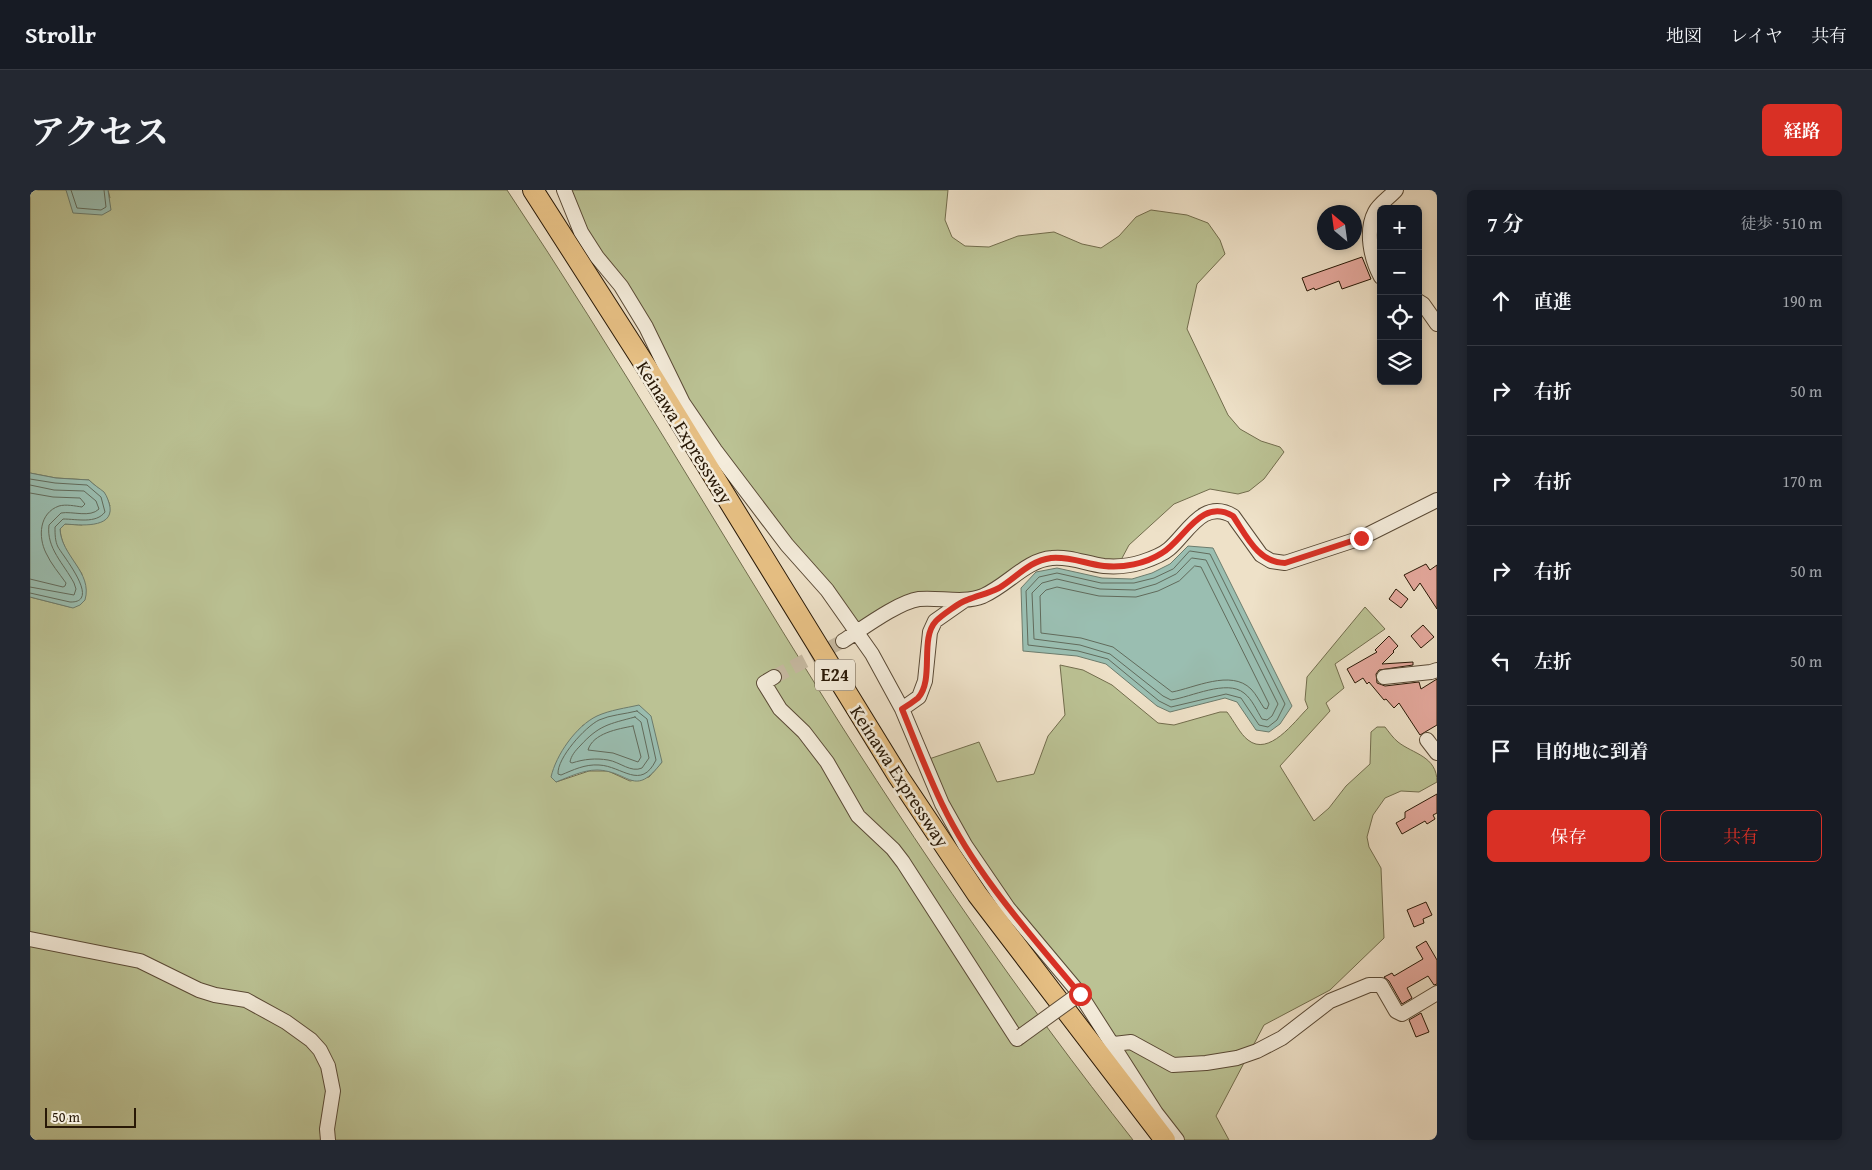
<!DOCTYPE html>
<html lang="ja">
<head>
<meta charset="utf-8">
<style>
	body { margin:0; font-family:"Gentium Book Plus","Noto Serif JP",serif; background:#242831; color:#f1f3f6 }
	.controls { position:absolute; right:15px; top:15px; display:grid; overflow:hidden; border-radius:8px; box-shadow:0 2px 8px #0003 }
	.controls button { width:45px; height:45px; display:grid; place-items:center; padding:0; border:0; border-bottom:1px solid #363941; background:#171b24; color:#f1f3f6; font:25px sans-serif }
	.compass { position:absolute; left:1287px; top:15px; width:45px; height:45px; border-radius:50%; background:#171b24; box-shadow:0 2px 8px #0003; rotate:331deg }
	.scale { position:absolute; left:15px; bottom:12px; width:91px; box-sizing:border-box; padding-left:5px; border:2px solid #281806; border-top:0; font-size:14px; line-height:18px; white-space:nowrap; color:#281806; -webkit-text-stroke:4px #f4ecdb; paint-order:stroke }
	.stop { position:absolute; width:15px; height:15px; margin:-11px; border:4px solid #d93025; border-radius:50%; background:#fff }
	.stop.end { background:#d93025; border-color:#fff; box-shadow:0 1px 5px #0008 }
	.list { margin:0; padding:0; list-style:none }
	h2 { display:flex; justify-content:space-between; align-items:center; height:65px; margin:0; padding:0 20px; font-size:21px }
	h2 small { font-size:16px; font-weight:400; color:#9ea1a6 }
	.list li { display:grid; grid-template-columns:32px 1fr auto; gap:15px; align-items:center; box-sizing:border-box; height:90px; padding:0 20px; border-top:1px solid #363941 }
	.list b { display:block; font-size:19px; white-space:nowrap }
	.list em { font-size:16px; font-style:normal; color:#9ea1a6 }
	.actions { display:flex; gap:10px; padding:15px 20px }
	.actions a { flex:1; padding:11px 0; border:1px solid #d93025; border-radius:8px; text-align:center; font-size:18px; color:#d93025 }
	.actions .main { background:#d93025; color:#fff }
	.icon { flex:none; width:28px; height:28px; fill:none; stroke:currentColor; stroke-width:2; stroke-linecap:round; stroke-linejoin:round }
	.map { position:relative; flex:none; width:1407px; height:950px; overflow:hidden; border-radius:8px }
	header { display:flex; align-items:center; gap:30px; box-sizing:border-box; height:70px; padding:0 25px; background:#171b24; border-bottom:1px solid #363941 }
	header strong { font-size:24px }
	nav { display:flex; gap:28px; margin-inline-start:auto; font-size:18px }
	.intro { display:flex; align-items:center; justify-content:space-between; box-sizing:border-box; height:120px; padding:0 30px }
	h1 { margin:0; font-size:35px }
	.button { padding:12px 22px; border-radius:8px; background:#d93025; color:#fff; font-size:18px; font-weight:700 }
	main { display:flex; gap:30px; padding:0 30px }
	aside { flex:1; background:#171b24; border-radius:8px; box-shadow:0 2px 8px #0003 }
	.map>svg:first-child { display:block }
	.green { fill:#bbc294; stroke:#726d4d; fill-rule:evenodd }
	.water { fill:#9abeb1; stroke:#6c7c6d }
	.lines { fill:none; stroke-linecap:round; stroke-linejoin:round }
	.shore { stroke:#616b5c; stroke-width:1 }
	.building { fill:#e6aa9f; stroke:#281806 }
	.minor-tunnel { stroke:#c6b9a1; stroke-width:14; stroke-dasharray:14 7; stroke-linecap:butt }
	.minor-casing { stroke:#5a4a36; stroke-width:16 }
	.highway-casing { stroke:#281806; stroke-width:22 }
	.minor { stroke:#f4ecdb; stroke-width:14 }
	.highway { stroke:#e7c084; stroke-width:20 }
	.minor-bridge-casing { stroke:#5a4a36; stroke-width:16; stroke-linecap:butt }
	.minor-bridge { stroke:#f4ecdb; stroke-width:14 }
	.route { stroke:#d93025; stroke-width:6 }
	.labels { text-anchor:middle; stroke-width:5; stroke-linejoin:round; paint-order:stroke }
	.shield { fill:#f4ecdb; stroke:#655846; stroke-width:1 }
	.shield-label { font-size:18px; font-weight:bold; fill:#281806 }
	.street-label { font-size:19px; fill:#281806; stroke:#f4ecdb }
</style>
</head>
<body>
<header>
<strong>Strollr</strong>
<nav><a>地図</a><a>レイヤ</a><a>共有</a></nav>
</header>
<div class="intro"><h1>アクセス</h1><a class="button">経路</a></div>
<main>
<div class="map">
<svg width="1407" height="950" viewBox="0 0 1407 950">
	<rect width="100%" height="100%" fill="#eee1c8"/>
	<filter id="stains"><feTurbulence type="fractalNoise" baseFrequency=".004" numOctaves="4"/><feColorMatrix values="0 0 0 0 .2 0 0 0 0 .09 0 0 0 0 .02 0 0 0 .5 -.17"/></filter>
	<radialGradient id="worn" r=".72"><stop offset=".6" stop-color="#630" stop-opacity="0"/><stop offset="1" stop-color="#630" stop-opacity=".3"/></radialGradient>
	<path class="green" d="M0,0H36L38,4L80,8L78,0H477C587,165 687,337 792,505C888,658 991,808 1103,950H302L305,910L284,848L158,791L0,745V407L40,417L52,384C43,370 31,357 30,339L35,334L52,335L80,316C77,304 68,299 59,290L26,288L0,283ZM553,535L632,572L619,587L600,591L578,581H559L526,592Z
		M540,0H918L915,30L922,47L935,56L959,57L988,46L1024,42L1052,54L1071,58L1089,46L1106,27L1121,20L1157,25L1178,33L1190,50L1195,64L1167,94L1157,139L1198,225L1210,239L1231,251L1250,257L1254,262L1234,289L1219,301L1208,304L1180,299L1144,314L1099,355L1091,370H1075L1039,363L982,382L950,401L924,404L833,433H825L689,257L657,210L556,40Z
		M1335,417L1355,439L1305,474L1314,498L1296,513L1300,521L1250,576L1284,631L1299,618L1316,596L1340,574L1341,542L1347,537H1355C1359,542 1363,548 1368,552C1383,564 1407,566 1407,592L1389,602L1371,601L1355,608L1343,625L1337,647L1339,657L1351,678L1354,748L1300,800L1234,835L1186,926L1199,950H1154L982,715L940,652L917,611L899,569L949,552L967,592L1004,584L1018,546L1035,525L1030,475L1053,480L1082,495L1128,533L1144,535L1190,522H1197C1204,531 1210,544 1218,550C1239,567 1264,532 1278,518L1275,510L1277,487Z
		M0,755L108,777L167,806L183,811L214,816L252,837L277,855L285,864L293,878L296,901L290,939L291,950H0Z"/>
	<path class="water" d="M36,0H78L81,20L72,25L43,23Z
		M0,283L26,288L59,290C64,295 69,298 74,302C77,306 79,312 80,317C83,339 49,335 35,334L30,339C31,366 63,382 55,410L50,415L43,418L0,407Z
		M1158,356L1183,358L1262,516L1250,534L1239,542L1226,540L1207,512L1195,508L1140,522L1127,516L1076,474L1047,466L993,461L991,398L1006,382L1027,378L1072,388L1102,389L1122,383L1140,374Z
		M609,515L621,526L632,572C604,609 600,581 567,580C553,580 539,587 526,592L521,587C526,565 546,536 567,526C580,520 596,518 609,515Z"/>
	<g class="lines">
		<path class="shore" d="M41,0L47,18L71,20L76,17L74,0
			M0,289L25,293L57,295L71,307L75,322C66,334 47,329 33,329L25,337C25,344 25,351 28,357C33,366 72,413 40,412L0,403
			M0,295L24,300L54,301L66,311L69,319C60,328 43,321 31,323L19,335C16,358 34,374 44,393L46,399L44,405L0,397
			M0,303L23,307L50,308L55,314L52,317C45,316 36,314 29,316C9,323 8,347 16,363C21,374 29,383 36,393L35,396L33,397L0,389
			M1160,361L1180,364L1255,514L1247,530L1238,537L1229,535L1211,508L1196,504L1141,517L1129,511L1078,469L1048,461L998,455L996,401L1009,387L1027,383L1071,393H1104L1124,388L1143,379Z
			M1162,368L1176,370L1248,514L1242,526L1237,530L1232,529C1227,521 1222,509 1214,503C1197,489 1161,507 1141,510L1133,506L1080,464L1050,455L1004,449L1002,403L1012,393L1027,389L1070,399L1105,400L1126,394L1146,384Z
			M1165,376L1171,377L1239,514L1237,519L1234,518C1230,512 1226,504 1221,499C1201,479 1164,498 1142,502L1083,457L1051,448L1011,443L1010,406L1016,400L1027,397L1069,406L1106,407L1128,401L1149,391Z
			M607,521L617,529L626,570C611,601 592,576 569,575C555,574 543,580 531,585L528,584C527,568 555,537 569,530C580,525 595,524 607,521Z
			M605,527L611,532L619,568L612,578C601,583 590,572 578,570C566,568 554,569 542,573L540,572C541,566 545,561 550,556C569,535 579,534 605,527Z
			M603,536L611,567L608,572L583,563L558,560C563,543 588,539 603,536Z"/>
	</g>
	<path class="building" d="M1332,67L1341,89L1312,99L1309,91L1285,100L1284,98L1277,101L1272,88Z
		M1396,374L1400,380L1407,375V419L1390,393L1384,401L1374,385Z
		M1366,399L1378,409L1371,418L1359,409Z
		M1393,435L1404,447L1391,458L1381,446Z
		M1359,446L1368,456L1363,461L1364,462L1352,474L1383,472V475L1349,480L1346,484L1347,493L1355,496L1389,492L1391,499L1407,489V535L1390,545L1369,513L1364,518L1356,509L1354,510L1339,492L1337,494L1333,488L1325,493L1317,479L1347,462L1345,460Z
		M1407,604V623L1403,625L1405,629L1397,634L1395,631L1372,644L1366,633L1375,628V622Z
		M1396,712L1402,725L1393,729L1394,733L1384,737L1377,720Z
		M1396,751L1407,770V794L1404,795L1398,786L1377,798L1382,808L1372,814L1359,791L1354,787L1362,783L1364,786L1393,769L1386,757Z
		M1391,823L1399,842L1386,847L1379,830Z"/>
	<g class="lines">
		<path class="minor-tunnel" d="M744,487L813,451"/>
		<defs>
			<path id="minor" d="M534,0L551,42L567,67L591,96L616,137L653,213L685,260L757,355L797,400L842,464L872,519L912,614L935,655L978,718L1050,804L1126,923L1147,950
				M1351,87C1341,69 1335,41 1345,22C1349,14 1360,7 1366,0
				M1388,111L1393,114L1407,134
				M813,451C832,439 868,412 889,409C910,407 933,414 953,406C978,395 996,370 1022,368C1040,366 1057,374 1074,376C1086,377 1100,376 1112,372C1121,369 1132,365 1139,359C1157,344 1173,308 1203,326L1231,365L1241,371L1255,373L1331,348L1407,310
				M744,487L734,493L750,519L774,542L797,572L828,626L863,659L873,672L987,849L991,846
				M1354,487L1401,482L1407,480
				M872,519L889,507L895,491L900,442L905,431L935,410
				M1397,550L1407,563
				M0,749L110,771L169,800L185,805L216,810L256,832L281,850L290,860L298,876L303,901L297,939L298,950
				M1084,854L1101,852L1143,875L1176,873L1207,868L1227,861L1252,848L1300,811L1339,795H1351L1366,821L1372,824L1407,803"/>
			<path id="highway" d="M503,0L617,178L868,586L947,704L1135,950"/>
		</defs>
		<use href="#minor" class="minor-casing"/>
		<use href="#highway" class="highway-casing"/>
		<use href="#minor" class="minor"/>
		<use href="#highway" class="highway"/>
		<defs>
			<path id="minor-bridge" d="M991,846L1045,807"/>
		</defs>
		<use href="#minor-bridge" class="minor-bridge-casing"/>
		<use href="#minor-bridge" class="minor-bridge"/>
	</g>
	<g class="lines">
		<path class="route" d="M1050,804C1000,744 946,685 912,614C897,583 885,551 872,519C877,516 883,512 888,508C905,489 889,449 906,431C911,426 930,412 937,410C949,405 957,404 969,398C987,387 999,371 1021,368C1039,366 1056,374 1074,376C1093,378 1115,374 1132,363C1154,350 1171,307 1203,326C1216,345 1228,373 1255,373L1331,348"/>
	</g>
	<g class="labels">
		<rect class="shield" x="785" y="469.5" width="40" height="31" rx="4"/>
		<g class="shield-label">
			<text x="805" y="491">E24</text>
		</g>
		<g class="street-label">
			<text transform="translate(655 242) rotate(58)" y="7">Keinawa Expressway</text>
			<text transform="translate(870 586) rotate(57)" y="7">Keinawa Expressway</text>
		</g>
	</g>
	<rect width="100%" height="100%" filter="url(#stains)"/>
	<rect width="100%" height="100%" fill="url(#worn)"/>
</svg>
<div class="controls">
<button>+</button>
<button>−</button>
<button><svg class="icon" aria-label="locate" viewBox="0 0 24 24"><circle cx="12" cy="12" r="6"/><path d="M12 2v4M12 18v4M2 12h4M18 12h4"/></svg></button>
<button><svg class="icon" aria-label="layers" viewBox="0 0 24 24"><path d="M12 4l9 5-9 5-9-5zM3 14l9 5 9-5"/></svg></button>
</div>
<svg class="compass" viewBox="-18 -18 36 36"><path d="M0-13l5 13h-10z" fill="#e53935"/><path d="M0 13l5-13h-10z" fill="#9ea1a6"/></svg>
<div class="scale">50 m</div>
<div class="stop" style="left:1050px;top:804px"></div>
<div class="stop end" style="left:1331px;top:348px"></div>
</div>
<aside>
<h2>7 分<small>徒歩 · 510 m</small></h2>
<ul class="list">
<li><svg class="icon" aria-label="ahead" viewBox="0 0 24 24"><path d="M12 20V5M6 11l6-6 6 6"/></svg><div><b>直進</b></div><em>190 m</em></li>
<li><svg class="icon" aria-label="right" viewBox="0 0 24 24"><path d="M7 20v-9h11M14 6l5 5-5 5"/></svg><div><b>右折</b></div><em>50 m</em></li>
<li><svg class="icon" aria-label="right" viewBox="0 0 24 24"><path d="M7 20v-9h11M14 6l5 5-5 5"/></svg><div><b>右折</b></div><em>170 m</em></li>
<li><svg class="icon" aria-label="right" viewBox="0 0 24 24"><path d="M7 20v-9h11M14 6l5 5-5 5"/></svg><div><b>右折</b></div><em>50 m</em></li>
<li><svg class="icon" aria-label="left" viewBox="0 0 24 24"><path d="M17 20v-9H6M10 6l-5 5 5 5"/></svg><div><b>左折</b></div><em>50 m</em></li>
<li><svg class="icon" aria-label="arrive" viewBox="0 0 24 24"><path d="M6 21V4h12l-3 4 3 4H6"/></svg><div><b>目的地に到着</b></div></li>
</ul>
<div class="actions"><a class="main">保存</a><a>共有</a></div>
</aside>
</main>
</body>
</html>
